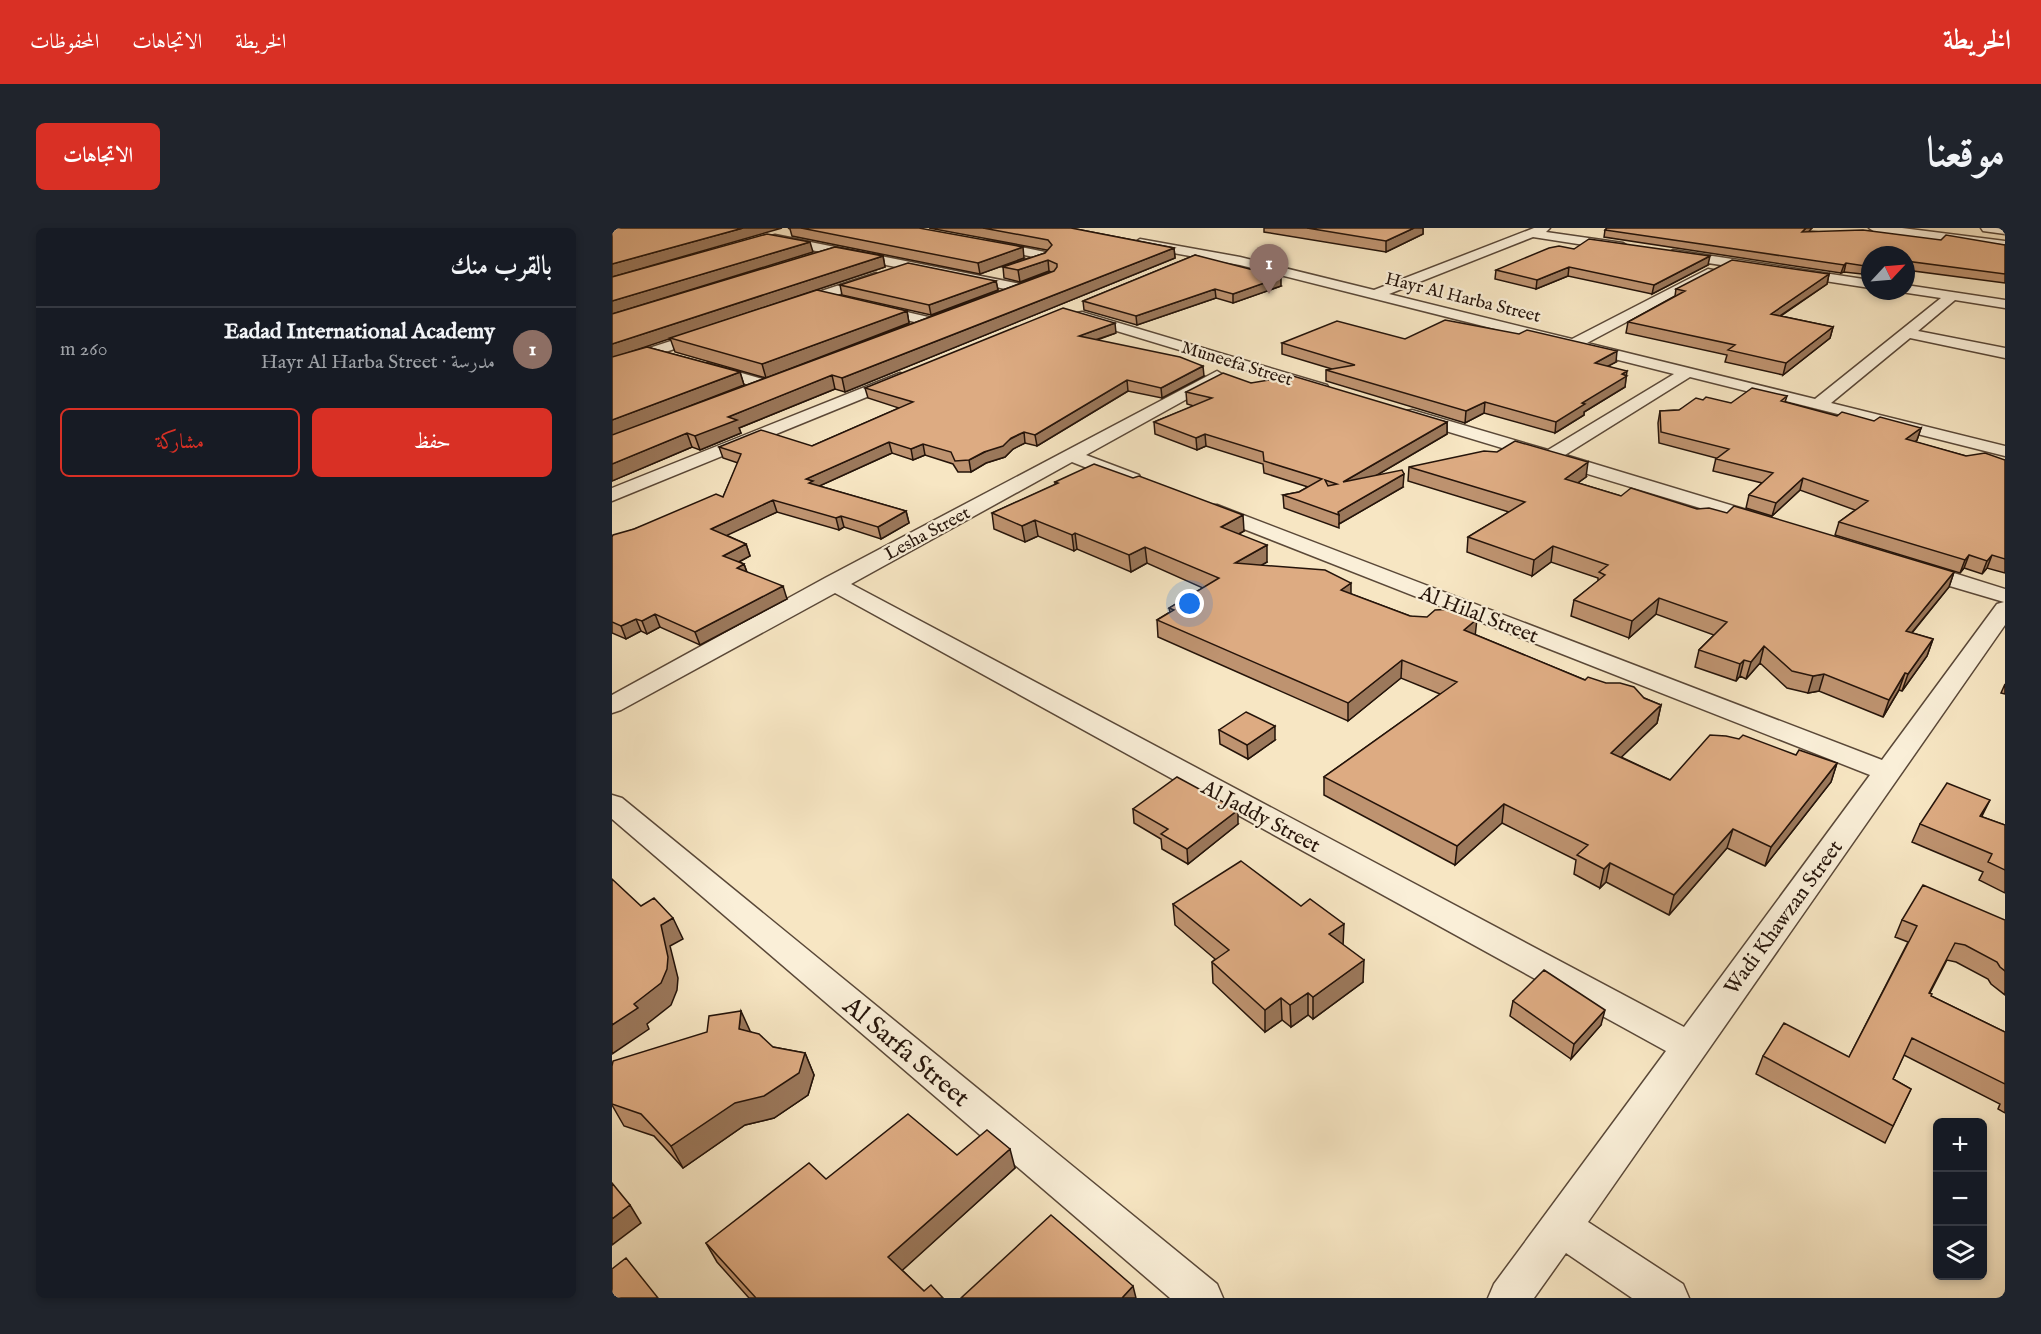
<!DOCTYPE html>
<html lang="ar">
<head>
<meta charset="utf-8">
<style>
	body { margin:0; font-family:"IM FELL English",Amiri,serif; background:#20242c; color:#f1f3f6; direction:rtl }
	.controls { position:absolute; right:18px; bottom:18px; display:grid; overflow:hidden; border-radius:9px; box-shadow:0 3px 9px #0003 }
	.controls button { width:54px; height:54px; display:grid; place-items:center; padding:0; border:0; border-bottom:2px solid #363941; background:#171b24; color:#f1f3f6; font:30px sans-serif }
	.compass { position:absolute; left:1249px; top:18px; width:54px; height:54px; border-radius:50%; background:#171b24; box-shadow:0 3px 9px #0003; rotate:64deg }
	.you { position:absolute; left:578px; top:376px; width:21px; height:21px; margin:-15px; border:4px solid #fff; border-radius:50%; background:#1a73e8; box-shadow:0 0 0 9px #1a73e833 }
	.badge { display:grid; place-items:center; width:39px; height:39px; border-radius:50%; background:#d93025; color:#fff; font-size:20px; font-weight:700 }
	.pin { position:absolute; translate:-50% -50px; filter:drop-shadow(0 2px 3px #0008) }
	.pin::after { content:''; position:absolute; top:32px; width:21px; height:18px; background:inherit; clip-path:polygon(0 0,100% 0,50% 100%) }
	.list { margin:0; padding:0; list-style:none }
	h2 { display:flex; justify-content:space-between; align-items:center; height:78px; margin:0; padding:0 24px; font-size:26px }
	h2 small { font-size:20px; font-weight:400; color:#9ea1a6 }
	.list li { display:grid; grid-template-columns:39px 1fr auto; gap:18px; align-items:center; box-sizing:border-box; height:84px; padding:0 24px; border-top:2px solid #363941 }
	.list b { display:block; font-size:22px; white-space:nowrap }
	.list p { margin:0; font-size:20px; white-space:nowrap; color:#9ea1a6 }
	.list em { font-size:20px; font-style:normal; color:#9ea1a6 }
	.actions { display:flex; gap:12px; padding:18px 24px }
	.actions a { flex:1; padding:14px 0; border:2px solid #d93025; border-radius:9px; text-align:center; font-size:21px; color:#d93025 }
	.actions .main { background:#d93025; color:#fff }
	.icon { flex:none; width:33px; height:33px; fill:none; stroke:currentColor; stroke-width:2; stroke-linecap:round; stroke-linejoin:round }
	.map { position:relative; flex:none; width:1393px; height:1070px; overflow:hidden; direction:ltr; border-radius:9px }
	header { display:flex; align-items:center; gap:36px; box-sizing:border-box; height:84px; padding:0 30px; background:#d93025; color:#fff }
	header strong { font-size:28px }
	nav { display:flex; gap:33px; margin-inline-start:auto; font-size:21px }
	.intro { display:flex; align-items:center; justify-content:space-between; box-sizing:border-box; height:144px; padding:0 36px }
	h1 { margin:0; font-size:42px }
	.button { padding:15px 27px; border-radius:9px; background:#d93025; color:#fff; font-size:21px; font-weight:700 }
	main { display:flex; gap:36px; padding:0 36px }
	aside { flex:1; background:#171b24; border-radius:9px; box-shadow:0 3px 9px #0003 }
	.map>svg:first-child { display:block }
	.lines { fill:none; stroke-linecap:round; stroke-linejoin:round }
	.minor-casing { stroke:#5a4838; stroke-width:3 }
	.tertiary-casing { stroke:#5a4838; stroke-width:3 }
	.minor { fill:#faefd8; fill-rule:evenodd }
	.tertiary { fill:#faefd8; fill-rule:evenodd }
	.wall { fill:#be9370; stroke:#25140a; stroke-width:1.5 }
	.shaded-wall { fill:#9b785b; stroke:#25140a; stroke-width:1.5 }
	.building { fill:#ddab82; stroke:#25140a; stroke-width:1.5; fill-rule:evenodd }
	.labels { text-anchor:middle; stroke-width:4.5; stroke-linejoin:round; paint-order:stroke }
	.far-street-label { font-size:18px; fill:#25140a; stroke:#faefd8 }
	.street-label { font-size:21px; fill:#25140a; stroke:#faefd8 }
	.near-street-label { font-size:26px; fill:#25140a; stroke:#faefd8 }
</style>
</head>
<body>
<header>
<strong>الخريطة</strong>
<nav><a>الخريطة</a><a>الاتجاهات</a><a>المحفوظات</a></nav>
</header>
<div class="intro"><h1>موقعنا</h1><a class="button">الاتجاهات</a></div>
<main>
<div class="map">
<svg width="1393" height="1070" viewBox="0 0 1393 1070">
	<rect width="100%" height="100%" fill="#f7e6c3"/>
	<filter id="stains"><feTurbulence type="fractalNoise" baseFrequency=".00333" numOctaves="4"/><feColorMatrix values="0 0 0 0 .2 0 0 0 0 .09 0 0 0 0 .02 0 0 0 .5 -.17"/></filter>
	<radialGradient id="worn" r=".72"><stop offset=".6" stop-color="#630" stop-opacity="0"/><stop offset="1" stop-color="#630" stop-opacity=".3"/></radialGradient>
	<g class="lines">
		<defs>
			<path id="minor" d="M922,0H938L934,4L1011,15L1017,19L1011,23L921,9L777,66L960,111L1096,41L1101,42L1102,45L1101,48L975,115L1203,171L1329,70L1289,64L1294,63V57L1393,72V80L1343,72L1306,103L1393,120V130L1298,110L1219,175L1393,218V228L1078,149L953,227L1158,289L1161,293L1158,297L1151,299L794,191L791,187L794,183L800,182L936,222L1062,146L628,37L528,19L522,15L528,11L628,29L762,62Z
				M1257,0H1290L1393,13V21L1263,4Z
				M163,7L409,56L416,60L409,64L159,14V8Z
				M376,12L433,24L439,28L433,34L403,44L398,43L397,40L398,37L422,29L372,19L370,16Z
				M1061,22L1258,52V60L1057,29L1055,26Z
				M264,45L271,49L269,52L189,79L184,80L177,76L179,73Z
				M260,76L325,91L327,94L320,98L255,83L253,80L255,77Z
				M470,84L715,157L717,160L709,165L703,163L465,91L463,88L465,85Z
				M96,101L103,105L101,108L0,142V132Z
				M95,135L161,154L163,157L155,162L89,143L87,140Z
				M605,143L613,148L611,151L474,227L527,247L529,251L527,255H513L460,234L239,356L1072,799L1258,547L591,285L588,281L591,277H605L1270,532L1385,376L1392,374L1297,346L1294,341L1297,336L1305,335L1313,336L1393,361V397L976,994L1071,1056L1077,1070H1020L954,1025L922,1070H876L882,1056L1054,823L223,365L9,482L0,485V467L213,350Z
				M288,145L294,147L296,150L294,153L0,273V260Z
				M0,567L10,570L605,1056L611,1070H558L0,591Z"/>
			<path id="tertiary" d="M1369,0H1393V6L1371,3Z"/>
		</defs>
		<use href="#minor" class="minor-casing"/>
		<use href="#tertiary" class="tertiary-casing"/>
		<use href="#minor" class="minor"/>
		<use href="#tertiary" class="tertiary"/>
	</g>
	<path class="wall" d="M176,0H307L412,30L368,46L180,8L178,1Z
		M317,0H459L562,20L563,30L233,164L223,161L127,200L129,205L88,222L80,219L0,253V86L223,19L271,28L273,39L16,124L35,119L128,144L132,157L35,194L439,44L437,43L408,54L392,50L391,39L433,25L435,22Z
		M652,0H811V6L774,24L652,4Z
		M995,0H1200L1196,3L1393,17V55L1294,42V27H1258V38L1250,46L1232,44L1229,45L992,9L993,2Z
		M962,21L1096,37L1040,66L956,48L924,61L883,51L884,42Z
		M583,27L669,58L621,75L604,70L525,97L472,82L471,73Z
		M1217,46L1215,56L1169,88L1221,99L1218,110L1171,147L1113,134L1115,127L1014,105L1016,94L1063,68L1064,61Z
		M384,53L386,62L319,87L230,67L228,57Z
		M295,83L297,95L154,150L63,124L58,110Z
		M504,105L485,112L592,148L550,170L516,163L425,218L413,215L401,221L393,229L374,235L359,244H346L341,236L313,227L301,232L280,225L207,258L294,283L297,295L269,311L232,299L227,302L165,284L114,307L134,316L138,328L127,334L132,336L135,344L175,371L88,417L48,399L35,406L29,403L14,411L0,405V309L111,269L126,235L111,230L107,219L200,218L287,180L256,170L253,160Z
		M793,111L1004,134L996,138L1014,148L1013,159L972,184V187L943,205L872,185L853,195L714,153V142L720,141L670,126V115Z
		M639,155L835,194V206L765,247L791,259L727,296V300L672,280L671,267L687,264L696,259L652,245L651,236L594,218L585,222L543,206L542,194L582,178L575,176L574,164Z
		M1175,168L1173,174L1225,188L1309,200L1305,212L1303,214L1354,228L1393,232V345L1375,340L1370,346L1352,340L1348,345L1223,307L1227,294L1243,282L1188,262L1160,288L1134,280L1137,267L1150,255L1101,243L1104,230L1047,215L1046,195L1048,183L1067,182L1091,172L1119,175Z
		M797,239L974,249L966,255L1009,268L1085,281L1342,344L1337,359L1300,405L1321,411L1315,428L1290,463L1287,462L1271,489L1207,463L1196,465L1175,460L1148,435L1134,451L1128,448L1124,453L1083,439L1087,422L1102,407L1044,386L1017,410L959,388L962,372L986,353V350L939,334L920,348L855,324L856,309L897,284L796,253Z
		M443,254L632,303L627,306L655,334L649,337L739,366L798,388L864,407L973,452L1032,470L1049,477L1045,495L1009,529L1058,552L1184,527L1225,535L1219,554L1153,638L1115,620L1057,687L994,654L988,660L962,646L964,632L890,595L843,637L712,567V549L828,466L789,450L736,493L546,409L545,392L558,384L557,380L591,360L535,335L519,344L465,321L462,323L426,308L413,314L382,301L380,285L443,257Z
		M1393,456V466L1389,465Z
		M607,502L663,512L636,531L608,516Z
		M521,581L626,596L576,636L550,621L549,611L522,595Z
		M1370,589L1393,597V665L1367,652L1371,644L1300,614L1308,596Z
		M561,676L731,717L751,754L701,791L696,787L679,799L670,792L653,804L601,755L600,734L603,731L563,697Z
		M1290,692H1393V767L1379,756L1376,751L1344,734L1335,732L1318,765L1319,768L1393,804V885L1386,881L1388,876L1292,827L1281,851L1299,861L1273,915L1144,846L1151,828L1237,829L1296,714L1283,709Z
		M901,773L989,797L959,831L898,788Z
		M139,804L161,819L193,825L202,847L196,867L162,890L133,897L71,940L42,908L12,898L0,877V838Z
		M345,927L403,940L290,1042L312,1063L331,1070H137L105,1034L94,1015L214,951Z"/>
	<path class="shaded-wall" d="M131,0H170L0,49V36Z
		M802,0H811V6L774,24V13Z
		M1194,0H1200L1189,12L1190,4Z
		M198,14L201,24L0,86V73Z
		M411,19L412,30L368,46L366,35Z
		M562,20L563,30L233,164L230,150Z
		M271,28L273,39L0,130V116Z
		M1098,28L1096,37L1040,66L1042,57Z
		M436,32L437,43L408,54L406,42Z
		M1258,32V38L1250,46L1253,38Z
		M1234,35L1232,44L1229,45L1232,37Z
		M957,39L956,48L924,61L925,52Z
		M1217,46L1215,56L1156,96L1159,86Z
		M669,49V58L621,75V66Z
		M384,53L386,62L319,87L317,77Z
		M603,61L604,70L525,97L524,88Z
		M295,83L297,95L154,150L150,136Z
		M503,95L504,105L468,117L467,108Z
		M1221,99L1218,110L1171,147L1174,135Z
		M1005,123L1004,134L981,146L983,135Z
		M591,138L592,148L550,170L549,160Z
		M1015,143L1013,159L972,184V187L943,205L944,194Z
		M128,144L132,157L0,208V192Z
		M220,147L223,161L127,200L129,205L88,222L83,208L116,189Z
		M515,152L516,163L425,218L423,207Z
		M873,174L872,185L853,195L854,183Z
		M835,194V206L731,267V254Z
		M1309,200L1305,212L1291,223L1294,211Z
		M412,204L413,215L401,221L393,229L374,235L359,244L357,232Z
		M75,205L80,219L0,253V236Z
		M593,206L594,218L585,222L584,210Z
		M277,214L280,225L203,260L204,265L194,251Z
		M311,216L313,227L301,232L299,221Z
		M976,234L974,249L951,265L953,251Z
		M792,246L791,259L727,296V287L726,284Z
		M1191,250L1188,262L1160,288L1164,275Z
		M161,272L165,284L103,313L99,301Z
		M294,283L297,295L269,311L266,299Z
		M631,287L632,303L610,315L609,299Z
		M229,288L232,299L227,302L224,290Z
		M423,292L426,308L413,314L410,298Z
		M463,305L465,321L462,323L460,307Z
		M134,316L138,328L115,340L111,328Z
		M655,317V334L624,352L623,335Z
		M941,318L939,334L920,348L922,332Z
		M533,319L535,335L519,344L517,327Z
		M1357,327L1352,340L1348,345L1353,332Z
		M1380,327L1375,340L1370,346L1375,333Z
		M132,336L136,348L125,340Z
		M1342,344L1337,359L1288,419L1294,403Z
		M739,355V372L729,362Z
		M171,358L175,371L88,417L83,404Z
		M1047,370L1044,386L1017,410L1020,393Z
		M43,386L48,399L35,406L30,393Z
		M24,391L29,403L14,411L9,398Z
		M865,391L863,409L852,402Z
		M1321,411L1315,428L1290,463L1296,446Z
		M1152,418L1148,435L1134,451L1139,434Z
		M790,432L789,450L736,493V475Z
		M1132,432L1128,448L1124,453L1128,436Z
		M1293,445L1287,462L1271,489L1277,472Z
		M1212,446L1207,463L1196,465L1201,448Z
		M1049,477L1045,495L995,543L999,525Z
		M663,498V512L636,531L635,517Z
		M1225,535L1219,554L1153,638L1159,619Z
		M1378,572L1369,590L1368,588Z
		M892,576L890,595L843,637L845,618Z
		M626,582V596L576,636L575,621Z
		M1121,601L1115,620L1057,687L1062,667Z
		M998,635L994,654L988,660L992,641Z
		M61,690L71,711L58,718L66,750L65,762L59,777L35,796L37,801L0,826V797L22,776L49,697Z
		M732,696L731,718L717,706Z
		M752,732L751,754L701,791V769Z
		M696,765V787L679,799L678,777Z
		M669,770L670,792L653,804V782Z
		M993,782L989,797L959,831L962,816Z
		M129,783L139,805L127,801Z
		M193,825L202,847L196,867L162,890L133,897L71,940L59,918Z
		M398,921L403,940L284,1048L276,1029Z
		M18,977L29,995L0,1017V991Z
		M521,1058L524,1070H510Z"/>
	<path class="building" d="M0,0H131L0,36Z
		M189,0H307L411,19L366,35Z
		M371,0H459L562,20L230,150L220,147L116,189L125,192L83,208L75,205L0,236V207L442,43L445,39V36L436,32L406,42L391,39L433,25L440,17L436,12Z
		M695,0H802L774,13Z
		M995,0H1194L1190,4L1251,2L1329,12L1334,7L1393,17V46L1294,33V27H1258V32L1253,38L1234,35L1232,37L993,2Z
		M155,6L198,14L0,73V49Z
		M977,11L1098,28L1042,57L957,39L925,52L884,42L937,20L947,18L962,21Z
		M223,19L271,28L0,116V86Z
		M583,27L669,49L621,66L603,61L524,88L471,73Z
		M1120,32L1217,46L1159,86L1221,99L1174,135L1116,122L1123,117L1016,94L1073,63L1064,61Z
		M296,35L384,53L317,77L228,57Z
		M205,62L295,83L150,136L58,110Z
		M451,80L503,95L467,108L568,129L591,138L549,160L515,152L423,207L412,204L399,210L391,218L372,224L357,232L343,233L339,224L311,216L299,221L277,214L194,251L201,253L197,255L294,283L266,299L229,288L224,290L161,272L99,301L134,316L111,328L132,336L125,340L171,358L83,404L43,386L30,393L24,391L9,398L0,394V309L1,307L22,301L104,266L111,269L129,226L107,219L149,202L200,218L301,174L253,160Z
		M833,92L907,106L915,102L1005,123L983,135L1015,143L1010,146L1015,148L970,175L973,176L944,194L873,174L854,183L714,142L743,137L670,115L725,93L793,111Z
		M35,119L128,144L0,192V129Z
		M611,145L639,155L681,148L835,194L731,254L790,242L792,246L726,284L727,287L671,267L687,264L710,251L652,233L651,224L593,206L584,210L542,194L600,170L574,164ZM713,252L725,256L716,258Z
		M1140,160L1175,168L1169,173L1225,188L1230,184L1262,193L1268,189L1309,200L1294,211L1354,228L1373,225L1393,232V331L1380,327L1375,333L1357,327L1353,332L1227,294L1256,273L1191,250L1164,275L1137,267L1161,245L1104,231L1117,221L1049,204L1048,183L1067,182L1084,170L1091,172L1094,169L1119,175Z
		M903,213L976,234L953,251L1009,268L1019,260L1085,281L1097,280L1115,285L1122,278L1342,344L1294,403L1321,411L1296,446L1293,445L1277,472L1212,446L1201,448L1180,443L1152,418L1139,434L1132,432L1128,436L1087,422L1115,394L1047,370L1020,393L962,372L993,347L987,344L996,337L941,318L922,332L856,309L913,274L797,239L872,223L885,224Z
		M482,236L521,250L527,248L631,287L609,299L655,317L623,335L713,342L739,355L729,362L798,388L815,389L823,382L843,381L865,391L852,402L973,452L976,449L994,455H1008L1022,459L1032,470L1049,477L999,525L1058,552L1098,507L1114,508L1127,511L1131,507L1184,527L1187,522L1225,535L1159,619L1121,601L1062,667L998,635L992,641L965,627L976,617L892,576L845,618L712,549L845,454L790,432L736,475L545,392L562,382L557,380L607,350L533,319L517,327L463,305L460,307L423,292L410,298L380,285L446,255L443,254Z
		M634,484L663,498L635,517L607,502Z
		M565,549L626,582L575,621L549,606L556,601L521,581Z
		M1335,555L1378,572L1368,588L1393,597V642L1376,634L1380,626L1308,596Z
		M629,633L689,678L698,671L732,696L717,706L752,732L701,769L696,765L678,777L669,770L653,782L600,734L617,722L561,676Z
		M0,651L29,678L42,670L61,690L49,697L56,729L55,741L49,755L22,776L26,780L0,797Z
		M1311,657L1393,692V743L1388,739L1385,734L1353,717L1343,715L1317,765L1320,766L1319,768L1393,804V856L1300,810L1281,851L1299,861L1281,898L1151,828L1172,795L1237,829L1305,698L1290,692Z
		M932,742L993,782L962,816L901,773Z
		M129,783L127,801L147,806L161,819L193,825L187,845L152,868L123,875L59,918L29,886L0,876V838L1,833L95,804L97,788Z
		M296,886L345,927L375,902L398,921L276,1029L312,1063L319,1057L331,1070H144L94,1015L197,935L214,951Z
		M0,955L18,977L0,991Z
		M439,987L521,1058L510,1070H349Z
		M14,1030L46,1070H0V1041Z"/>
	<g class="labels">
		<g class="far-street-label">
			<text transform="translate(851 69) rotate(14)" y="6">Hayr Al Harba Street</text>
			<text transform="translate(625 135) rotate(17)" y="6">Muneefa Street</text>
			<text transform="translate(315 305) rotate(-28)" y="6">Lesha Street</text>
		</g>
		<g class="street-label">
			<text transform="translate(867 386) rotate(21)" y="7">Al Hilal Street</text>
			<text transform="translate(649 588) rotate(28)" y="7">Al Jaddy Street</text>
			<text transform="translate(1171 689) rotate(-54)" y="7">Wadi Khawzan Street</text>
		</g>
		<g class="near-street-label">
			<text transform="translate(295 823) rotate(40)" y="9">Al Sarfa Street</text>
		</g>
	</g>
	<rect width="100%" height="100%" filter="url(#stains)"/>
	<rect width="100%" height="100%" fill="url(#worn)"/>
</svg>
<div class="controls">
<button>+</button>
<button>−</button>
<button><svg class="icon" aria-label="layers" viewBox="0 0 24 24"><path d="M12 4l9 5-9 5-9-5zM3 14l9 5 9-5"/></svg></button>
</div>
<svg class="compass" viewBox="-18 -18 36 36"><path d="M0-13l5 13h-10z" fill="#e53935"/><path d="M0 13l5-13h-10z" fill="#9ea1a6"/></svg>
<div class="you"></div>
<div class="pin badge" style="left:657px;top:66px;background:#8d6e63">1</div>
</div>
<aside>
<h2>بالقرب منك<small></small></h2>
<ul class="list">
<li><span class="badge" style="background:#8d6e63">1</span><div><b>Eadad International Academy</b><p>مدرسة · Hayr Al Harba Street</p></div><em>260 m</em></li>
</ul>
<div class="actions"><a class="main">حفظ</a><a>مشاركة</a></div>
</aside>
</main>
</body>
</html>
